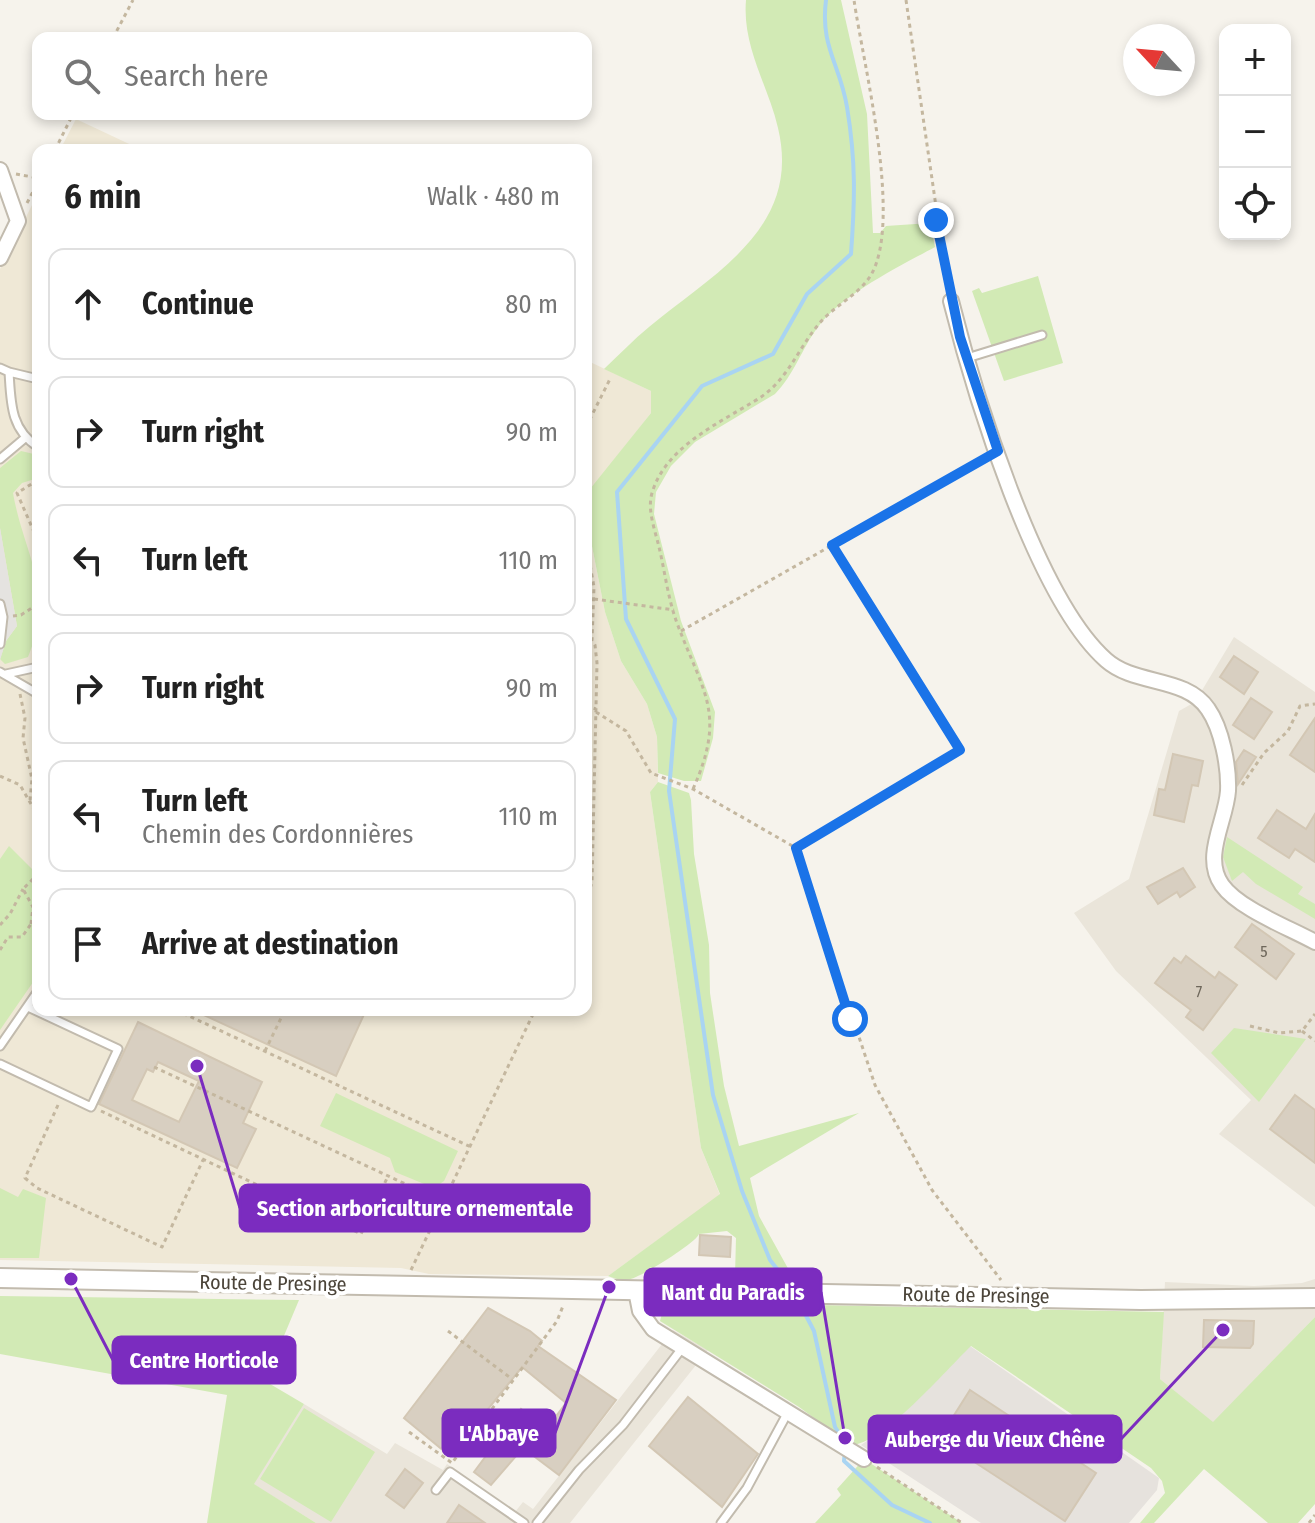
<!DOCTYPE html>
<html lang="en">
<head>
<meta charset="utf-8">
<style>
	body { margin:0; font-family:"Fira Sans Condensed",sans-serif; background:#f6f6f6; color:#222 }
	.controls { position:absolute; right:24px; top:24px; display:grid; overflow:hidden; border-radius:16px; box-shadow:0 4px 12px #0003 }
	.controls button { width:72px; height:72px; display:grid; place-items:center; padding:0; border:0; border-bottom:2px solid #e0e0e0; background:#fff; color:#222; font:40px sans-serif }
	.compass { position:absolute; left:1123px; top:24px; width:72px; height:72px; border-radius:50%; background:#fff; box-shadow:0 4px 12px #0003; rotate:296deg }
	.stop { position:absolute; width:24px; height:24px; margin:-18px; border:6px solid #1a73e8; border-radius:50%; background:#fff }
	.stop.end { background:#1a73e8; border-color:#fff; box-shadow:0 2px 8px #0008 }
	.list { margin:0; padding:0; list-style:none }
	h2 { display:flex; justify-content:space-between; align-items:center; height:104px; margin:0; padding:0 32px; font-size:34px }
	h2 small { font-size:26px; font-weight:400; color:#767676 }
	.list li { display:grid; grid-template-columns:52px 1fr auto; gap:24px; align-items:center; box-sizing:border-box; height:112px; margin:0 16px 16px; padding:0 16px; border:2px solid #e0e0e0; border-radius:16px }
	.list b { display:block; font-size:30px; white-space:nowrap }
	.list p { margin:0; font-size:26px; white-space:nowrap; color:#767676 }
	.list em { font-size:26px; font-style:normal; color:#767676 }
	.icon { flex:none; width:44px; height:44px; fill:none; stroke:currentColor; stroke-width:2; stroke-linecap:round; stroke-linejoin:round }
	.map { position:relative; flex:none; width:1315px; height:1523px; overflow:hidden }
	.search { position:absolute; background:#fff; box-shadow:0 4px 12px #0003; left:32px; top:32px; width:560px; height:88px; display:flex; align-items:center; gap:20px; box-sizing:border-box; padding:0 28px; border-radius:16px; color:#767676; font-size:30px }
	.panel { position:absolute; background:#fff; box-shadow:0 4px 12px #0003; left:32px; top:144px; width:560px; height:872px; border-radius:16px }
	.map>svg:first-child { display:block }
	.residential { fill:#eae5da }
	.industrial { fill:#e6e2dd; fill-rule:evenodd }
	.education { fill:#efe8d6 }
	.green { fill:#d2eab5 }
	.parking { fill:#e5e3e0 }
	.lines { fill:none; stroke-linecap:round; stroke-linejoin:round }
	.stream { stroke:#a9d4f2; stroke-width:4 }
	.building { fill:#d8cfc1; stroke:#d3c7b4; stroke-width:2; fill-rule:evenodd }
	.service-casing { stroke:#c2bbae; stroke-width:11 }
	.minor-casing { stroke:#c2bbae; stroke-width:18 }
	.tertiary-casing { stroke:#c2bbae; stroke-width:22 }
	.path { stroke:#c4b79f; stroke-width:3; stroke-dasharray:4 4; stroke-linecap:butt }
	.service { stroke:#fff; stroke-width:7 }
	.minor { stroke:#fff; stroke-width:14 }
	.tertiary { stroke:#fff; stroke-width:18 }
	.route { stroke:#1a73e8; stroke-width:10 }
	.labels { text-anchor:middle; stroke-width:8; stroke-linejoin:round; paint-order:stroke }
	.number-label { font-size:16px; fill:#6e675b }
	.street-label { font-size:20px; fill:#4b4439; stroke:#fff }
	.leader { fill:none; stroke:#7b2cbf; stroke-width:3 }
	.callout-dot { fill:#7b2cbf; stroke:#fff; stroke-width:3 }
	.callout { fill:#7b2cbf; stroke:#7b2cbf; stroke-width:3 }
	.callout-label { font-size:22px; text-anchor:middle; font-weight:bold; fill:#fff }
</style>
</head>
<body>
<div class="map">
<svg width="1315" height="1523" viewBox="0 0 1315 1523">
	<rect width="100%" height="100%" fill="#f6f3ec"/>
	<path class="residential" d="M1234,637L1315,692V1207L1219,1134L1251,1100L1116,971L1074,913L1129,879L1179,711L1195,702Z
		M1315,1279V1317L1213,1423L1160,1379L1165,1282L1254,1286L1302,1283Z
		M673,1330L708,1350L570,1523H316L253,1484L304,1404L387,1454L395,1443L443,1470L447,1464L515,1512L523,1502L533,1509Z"/>
	<path class="industrial" d="M970,1346L1159,1478L1157,1490L1129,1523H981L861,1445L883,1430ZM971,1391L1096,1473L1064,1521L939,1439Z"/>
	<path class="education" d="M76,119L142,150H60Z
		M38,193V1010H586V516L605,612L621,661L647,704L657,737L658,782L650,792L701,1148L720,1195L608,1276L429,1274L401,1268L0,1260V269Z
		M586,360L651,391V413L586,496Z"/>
	<path class="green" d="M746,0H841L867,114L873,233H880L886,226L930,223L935,247C900,266 841,295 818,327C802,348 794,375 775,394L695,442L671,466L656,492L654,514L681,621L715,712L713,738L701,781H684L658,773L657,737L647,704L621,661L605,612L586,516V494L651,413V391L604,369C619,355 633,340 649,327C714,273 802,228 778,128C768,85 742,47 746,0Z
		M1038,276L1063,363L1004,381L972,291L979,288L982,293Z
		M21,451L38,455V478L22,483L13,493C24,556 56,590 28,657L5,664L0,659L6,641L17,626L0,528V468Z
		M658,782L689,793L691,800L694,854L709,945L710,993L724,1086L739,1146L859,1113L750,1178L759,1216L795,1281L675,1280L677,1275H735L736,1238L727,1231L699,1234C697,1242 639,1279 627,1280C621,1281 614,1278 608,1276L720,1194L701,1148L650,792Z
		M1227,837L1303,887L1298,894L1315,904V919L1256,884L1243,872L1232,881L1223,857Z
		M9,846L38,875V975L0,1030V859Z
		M1234,1028L1306,1039L1259,1102L1211,1053Z
		M336,1093L458,1151L444,1181L434,1188L395,1172L390,1158L320,1126Z
		M0,1188L18,1197L23,1189L46,1198L39,1258H0Z
		M0,1296L299,1300L265,1381L304,1404L254,1484L316,1523H207L227,1395L0,1354Z
		M665,1302L1164,1312L1160,1379L1213,1422L1315,1317V1504L1298,1523H1268L1204,1469L1154,1523H1140L1165,1493L1162,1481L1151,1468L971,1346C947,1369 882,1445 851,1445L799,1407L660,1321Z
		M304,1408L375,1452L331,1522L260,1479Z
		M864,1459L962,1523H815L841,1495L837,1489Z"/>
	<path class="parking" d="M0,528L17,626L6,641L0,660Z"/>
	<g class="lines">
		<path class="stream" d="M785,1279L770,1260L742,1191L713,1095L669,791L675,719L626,619L617,492L702,386L773,354L807,294L851,254C855,199 856,162 847,107C840,64 820,47 826,0
			M801,1306L814,1331L835,1427L845,1442
			M845,1450L844,1461L892,1505L930,1523"/>
	</g>
	<path class="building" d="M1234,656L1258,672L1244,694L1220,677Z
		M1251,698L1272,712L1254,739L1233,725Z
		M1315,718V772L1290,755Z
		M1244,750L1256,757L1238,784L1236,762Z
		M1173,754L1203,761L1198,786L1192,785L1184,822L1154,815L1159,789L1165,790Z
		M1277,810L1306,829L1315,814V862L1295,849L1289,858L1258,838Z
		M1183,868L1195,887L1180,897L1177,892L1158,904L1147,887Z
		M1252,924L1294,954L1276,979L1235,947Z
		M1186,956L1215,978L1219,972L1237,985L1203,1030L1186,1017L1191,1010L1155,983L1174,958L1181,963Z
		M193,1010H366L336,1076Z
		M138,1022L262,1082L243,1123L256,1129L237,1168L99,1104ZM158,1062L199,1081L179,1122L132,1100L147,1069L153,1072Z
		M1295,1095L1315,1110V1163L1270,1129Z
		M700,1235L731,1237L730,1257L699,1255Z
		M488,1308L530,1331L542,1341L538,1346L616,1400L559,1475L523,1448L491,1485L474,1472L521,1409L547,1428L566,1403L522,1367L450,1456L404,1418Z
		M1204,1320L1254,1321L1253,1344L1250,1348L1203,1347Z
		M970,1390L1096,1473L1065,1521L939,1439Z
		M688,1397L758,1454L722,1507L649,1446Z
		M405,1469L423,1483L404,1508L386,1495Z
		M459,1505L485,1523H447Z"/>
	<g class="lines">
		<defs>
			<path id="service" d="M967,358L1042,335
				M0,368L9,372C11,402 10,429 38,447
				M9,372L38,379
				M0,459L25,438
				M0,604L3,617L0,644
				M0,672L38,694
				M6,674L38,667
				M0,1046L38,991
				M0,1064L91,1107L118,1049L28,1007
				M436,1490L450,1472L524,1523
				M537,1523L579,1470L623,1425L683,1347
				M721,1523L747,1488L788,1412"/>
			<path id="minor" d="M0,170L18,221L0,258
				M951,301C974,393 1036,598 1106,660C1135,686 1186,676 1208,709C1222,729 1229,767 1228,791C1226,821 1202,857 1222,885C1239,909 1290,928 1315,942
				M636,1291L640,1311L653,1329L864,1459"/>
			<path id="tertiary" d="M0,1278L1141,1300L1315,1298"/>
		</defs>
		<use href="#service" class="service-casing"/>
		<use href="#minor" class="minor-casing"/>
		<use href="#tertiary" class="tertiary-casing"/>
		<path class="path" d="M906,0L948,289
			M113,38L133,0
			M55,150L73,114
			M16,174L38,178
			M27,203L38,182
			M586,427L611,377
			M38,480L17,493L38,541
			M586,542L594,587L592,640
			M594,599L674,610
			M13,616L21,615L38,604
			M586,631L595,645L597,663L592,882L586,903
			M681,631L984,459
			M20,694L25,718L23,738L32,779L30,800
			M586,706L596,709
			M596,712L626,731L651,773L693,789L796,848L875,1085L932,1190L1001,1280
			M0,776L20,785L38,816
			M1242,785L1264,753L1288,731L1300,706L1315,704
			M693,789C727,713 703,693 677,623C668,599 665,572 659,547C655,530 647,510 652,493C665,448 717,424 753,402C787,383 795,353 818,325C833,306 858,296 871,275C903,220 863,63 854,0
			M796,848L960,750L832,545
			M31,924L33,907L23,889L38,874
			M0,925L10,914L23,889
			M0,950L8,937H22L31,924L38,927
			M176,1010L471,1147
			M1250,1026L1279,1033L1302,1031L1315,1014
			M1302,1031L1315,1041
			M265,1051L285,1010
			M154,1067L442,1201
			M58,1105L25,1178L37,1188L162,1247L203,1160
			M101,1111L361,1234L388,1176
			M411,1270L535,1010
			M448,1331L512,1379
			M409,1432L452,1463L557,1321L563,1306
			M877,1467L962,1523
			M1309,1523L1315,1515"/>
		<use href="#service" class="service"/>
		<use href="#minor" class="minor"/>
		<use href="#tertiary" class="tertiary"/>
	</g>
	<g class="lines">
		<path class="route" d="M850,1019L796,848L960,750L832,545L998,451L960,337L936,220"/>
	</g>
	<g class="labels">
		<g class="number-label">
			<text x="1264" y="957">5</text>
			<text x="1199" y="997">7</text>
		</g>
		<g class="street-label">
			<text transform="translate(273 1283) rotate(1)" y="7">Route de Presinge</text>
			<text transform="translate(976 1295) rotate(1)" y="7">Route de Presinge</text>
		</g>
	</g>
	<path class="leader" d="M197 1066L240 1208M845 1438L821 1292M71 1279L113 1360M609 1287L555 1433M1223 1330L1121 1439"/>
	<g class="callout-dot">
		<circle cx="197" cy="1066" r="8"/>
		<circle cx="845" cy="1438" r="8"/>
		<circle cx="71" cy="1279" r="8"/>
		<circle cx="609" cy="1287" r="8"/>
		<circle cx="1223" cy="1330" r="8"/>
	</g>
	<g class="callout">
		<rect x="240" y="1185" width="349" height="46" rx="8"/>
		<rect x="645" y="1269" width="176" height="46" rx="8"/>
		<rect x="113" y="1337" width="182" height="46" rx="8"/>
		<rect x="443" y="1410" width="112" height="46" rx="8"/>
		<rect x="869" y="1416" width="252" height="46" rx="8"/>
	</g>
	<g class="callout-label">
		<text x="415" y="1216">Section arboriculture ornementale</text>
		<text x="733" y="1300">Nant du Paradis</text>
		<text x="204" y="1368">Centre Horticole</text>
		<text x="499" y="1441">L'Abbaye</text>
		<text x="995" y="1447">Auberge du Vieux Chêne</text>
	</g>
</svg>
<div class="controls">
<button>+</button>
<button>−</button>
<button><svg class="icon" aria-label="locate" viewBox="0 0 24 24"><circle cx="12" cy="12" r="6"/><path d="M12 2v4M12 18v4M2 12h4M18 12h4"/></svg></button>
</div>
<svg class="compass" viewBox="-18 -18 36 36"><path d="M0-13l5 13h-10z" fill="#e53935"/><path d="M0 13l5-13h-10z" fill="#767676"/></svg>
<div class="stop" style="left:850px;top:1019px"></div>
<div class="stop end" style="left:936px;top:220px"></div>
<div class="search"><svg class="icon" aria-label="search" viewBox="0 0 24 24"><circle cx="10" cy="10" r="6"/><path d="M15 15l6 6"/></svg>Search here</div>
<section class="panel">
<h2>6 min<small>Walk · 480 m</small></h2>
<ul class="list">
<li><svg class="icon" aria-label="ahead" viewBox="0 0 24 24"><path d="M12 20V5M6 11l6-6 6 6"/></svg><div><b>Continue</b></div><em>80 m</em></li>
<li><svg class="icon" aria-label="right" viewBox="0 0 24 24"><path d="M7 20v-9h11M14 6l5 5-5 5"/></svg><div><b>Turn right</b></div><em>90 m</em></li>
<li><svg class="icon" aria-label="left" viewBox="0 0 24 24"><path d="M17 20v-9H6M10 6l-5 5 5 5"/></svg><div><b>Turn left</b></div><em>110 m</em></li>
<li><svg class="icon" aria-label="right" viewBox="0 0 24 24"><path d="M7 20v-9h11M14 6l5 5-5 5"/></svg><div><b>Turn right</b></div><em>90 m</em></li>
<li><svg class="icon" aria-label="left" viewBox="0 0 24 24"><path d="M17 20v-9H6M10 6l-5 5 5 5"/></svg><div><b>Turn left</b><p>Chemin des Cordonnières</p></div><em>110 m</em></li>
<li><svg class="icon" aria-label="arrive" viewBox="0 0 24 24"><path d="M6 21V4h12l-3 4 3 4H6"/></svg><div><b>Arrive at destination</b></div></li>
</ul>
</section>
</div>
</body>
</html>
